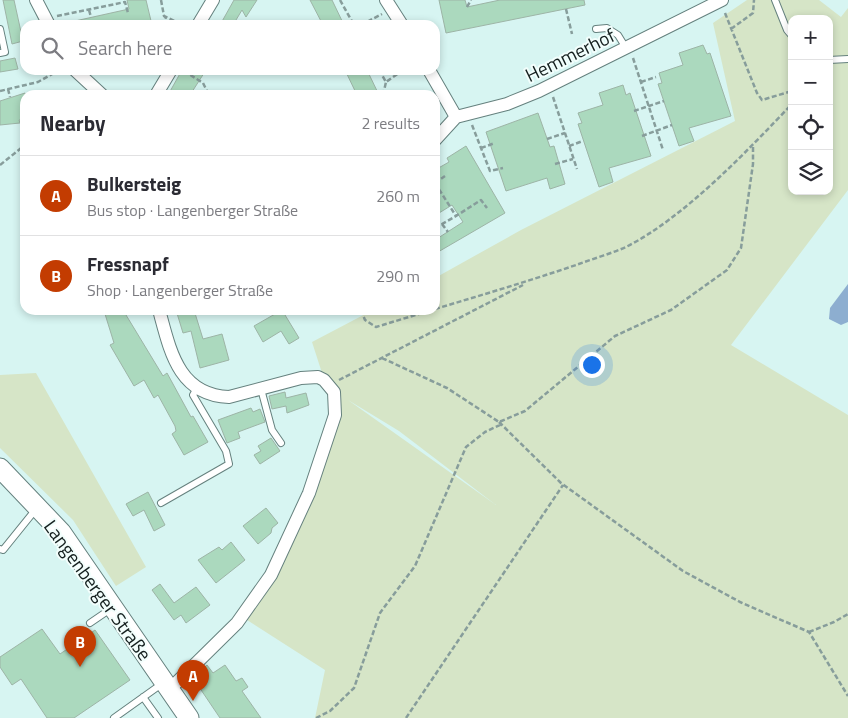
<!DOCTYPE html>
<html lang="en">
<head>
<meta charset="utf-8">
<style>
	body { margin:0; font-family:"Titillium Web",sans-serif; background:#f7f7f7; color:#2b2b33 }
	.controls { position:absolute; right:15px; top:15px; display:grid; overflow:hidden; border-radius:10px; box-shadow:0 2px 8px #0003 }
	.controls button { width:45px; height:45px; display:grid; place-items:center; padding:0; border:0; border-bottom:1px solid #e1e1e2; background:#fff; color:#2b2b33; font:25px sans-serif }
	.you { position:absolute; left:591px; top:364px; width:18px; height:18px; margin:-12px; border:4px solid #fff; border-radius:50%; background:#1a73e8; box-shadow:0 0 0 8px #1a73e833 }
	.badge { display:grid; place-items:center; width:32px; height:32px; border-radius:50%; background:#c33c01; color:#fff; font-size:16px; font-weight:700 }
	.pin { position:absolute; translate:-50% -41px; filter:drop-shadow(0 1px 2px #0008) }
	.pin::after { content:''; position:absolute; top:26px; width:18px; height:15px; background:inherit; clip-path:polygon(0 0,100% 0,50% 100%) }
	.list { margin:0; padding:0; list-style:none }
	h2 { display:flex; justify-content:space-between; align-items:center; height:65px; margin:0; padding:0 20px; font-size:21px }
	h2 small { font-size:16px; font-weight:400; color:#7c7c81 }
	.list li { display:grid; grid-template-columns:32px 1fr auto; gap:15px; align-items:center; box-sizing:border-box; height:80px; padding:0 20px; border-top:1px solid #e1e1e2 }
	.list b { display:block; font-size:19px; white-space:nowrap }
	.list p { margin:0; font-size:16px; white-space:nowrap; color:#7c7c81 }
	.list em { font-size:16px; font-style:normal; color:#7c7c81 }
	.icon { flex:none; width:28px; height:28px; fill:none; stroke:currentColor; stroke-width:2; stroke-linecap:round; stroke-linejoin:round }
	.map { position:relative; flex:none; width:848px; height:718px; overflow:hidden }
	.search { position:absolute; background:#fff; box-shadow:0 2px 8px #0003; left:20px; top:20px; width:420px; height:55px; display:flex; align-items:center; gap:12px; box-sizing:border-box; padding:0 18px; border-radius:15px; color:#7c7c81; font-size:19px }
	.panel { position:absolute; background:#fff; box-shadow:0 2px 8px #0003; left:20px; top:90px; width:420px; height:225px; border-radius:15px }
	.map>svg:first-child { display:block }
	.green { fill:#d6e5c7; fill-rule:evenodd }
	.water { fill:#8daed0 }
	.building { fill:#abd9be; stroke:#9db4a6 }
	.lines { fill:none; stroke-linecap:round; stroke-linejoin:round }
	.lane-casing { stroke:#65817e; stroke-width:8 }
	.street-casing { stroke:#65817e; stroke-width:14 }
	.secondary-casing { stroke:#65817e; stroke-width:21 }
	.path { stroke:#879d9b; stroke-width:2.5; stroke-dasharray:5 2.5; stroke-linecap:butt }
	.lane { stroke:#fff; stroke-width:6 }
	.street { stroke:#fff; stroke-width:12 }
	.secondary { stroke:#fff; stroke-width:19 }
	.labels { text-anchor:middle; stroke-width:4; stroke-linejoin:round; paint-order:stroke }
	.street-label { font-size:19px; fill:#15201f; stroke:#f2fefc }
</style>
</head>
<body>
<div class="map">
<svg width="848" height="718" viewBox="0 0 848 718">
	<rect width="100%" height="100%" fill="#d7f5f2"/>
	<path class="green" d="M747,0H819L841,17L848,8V190L731,345L848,415V718H315L325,670L247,620L338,413L322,373L312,342L373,310H435V278L521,230L735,121L713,23ZM792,19H829V191H792ZM348,400L399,431L496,505Z
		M36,373L146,567L116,586L73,520L0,448V375Z"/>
	<path class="water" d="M848,284V322L841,325L829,319L830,308Z"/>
	<path class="building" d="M3,0H14L23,41L12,44Z
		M127,0H146L152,25H75V21L129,9Z
		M234,0H257L246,17L242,10L233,25H220Z
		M310,0H332L344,25H323Z
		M439,0H465L467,7L500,0H584L585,5L446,33Z
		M703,45L707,54L710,53L731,116L689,128L694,141L679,146L658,84L662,83L659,73L683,65L679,53Z
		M15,58L18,69L0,72V61Z
		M182,70H206L190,95H168Z
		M345,70H367L379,95H357Z
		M623,85L626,95L630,93L651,156L609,168L613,182L599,187L578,124L582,123L578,113L603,105L599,93Z
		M25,93V119L19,120L20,123L0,125V101Z
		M538,113L550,147L554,146L565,184L550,189L547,178L506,191L486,132Z
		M466,146L505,213L438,252L435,246V240L463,222L452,205L439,213L435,207V170L449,162L447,158Z
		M112,310H123L163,376L167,373L191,417L193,416L208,442L184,455L172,434L176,431L175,426L158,395L154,398L144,380L134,386L110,345L114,343L105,314L113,312Z
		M176,310H194L203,339L222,334L229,360L200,368L191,331L183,333Z
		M282,310L299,338L289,344L281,331L263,342L254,326Z
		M285,392L286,398L306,393L309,405L287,413L286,406L272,409L269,396Z
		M251,408L253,412L260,409L265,422L238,432L240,438L227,443L218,420Z
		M271,438L280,451L260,464L254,455L261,451L258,446Z
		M148,492L165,525L154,531L144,510L133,516L126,504Z
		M266,508L278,523L272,528L271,533L258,544L243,526Z
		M231,542L245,560L216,583L198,560L219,547L222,550Z
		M160,584L174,603L196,587L210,605L186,623L181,615L174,620L152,590Z
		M42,629L60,654L95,630L130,680L74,718H47L21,679L12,685L0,667V657Z
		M207,665L213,673L225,665L236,681L242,678L248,687L242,691L261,718H220L193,678Z"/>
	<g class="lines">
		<defs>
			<path id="lane" d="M775,0L787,30L792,36
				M0,29L5,52L0,53
				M596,29L607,28L618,35L626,48
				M829,60L848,59
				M261,389L272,430L281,443
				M161,503L229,464L226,451L193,395L197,388
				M0,549L3,550L36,509
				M90,623L112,608
				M143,697L158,718
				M114,718L163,683"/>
			<path id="street" d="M36,0L49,25
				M386,0L402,25
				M198,25L213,0
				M75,70L102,95
				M429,70L456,117
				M156,95L171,70
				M435,140L456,117L507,104L539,91L722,0
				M159,310C170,350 178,395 229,397L301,378L318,377L324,380L334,392L335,415L309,493L271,575L237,623L169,690"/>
			<path id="secondary" d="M0,468L61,532L189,718"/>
		</defs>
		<use href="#lane" class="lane-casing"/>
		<use href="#street" class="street-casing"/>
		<use href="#secondary" class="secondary-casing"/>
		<path class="path" d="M161,0L164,16L183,25
			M340,0L354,25
			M467,7L471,0
			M566,9L572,34
			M89,10L91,17
			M725,13L757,93L762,100L792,91
			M57,16L125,2L128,13
			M161,25L166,17
			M361,25L382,14
			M731,29L753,13L754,0
			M633,58L663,150
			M379,70L386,82L403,70
			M184,71L203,83L209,95
			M641,82L656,77
			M8,89L10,97
			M0,91L38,82L59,70
			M383,95L386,82
			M553,97L577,169
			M634,111L664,101
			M472,125L490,171L503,168
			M642,136L672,125
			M547,139L565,133
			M569,146L583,141
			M481,148L495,143
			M555,164L573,159
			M0,165L25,145
			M435,183L456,216L481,200L487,208
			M435,183L445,176
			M442,224L448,232
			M435,228L456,216
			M435,309C482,295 529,281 576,265C592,259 610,254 626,247C685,217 746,152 792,104
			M301,310L305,314L315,310
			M361,310L365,320L376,327L432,310
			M382,358L447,388L499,422L525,411L615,336L671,310L727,270L741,248L753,164V146
			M339,380L523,285
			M499,422L561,483L683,571L740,602L809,632L848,696
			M809,632L834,622L848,614
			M316,718L330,711L354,688L380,613L415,566L466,447L485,432L502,424
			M406,718L563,485"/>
		<use href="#lane" class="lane"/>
		<use href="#street" class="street"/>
		<use href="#secondary" class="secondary"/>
	</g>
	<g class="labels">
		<g class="street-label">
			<text transform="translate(570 55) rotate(-26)" y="7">Hemmerhof</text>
			<text transform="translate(98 590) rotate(54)" y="7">Langenberger Straße</text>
		</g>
	</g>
</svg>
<div class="controls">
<button>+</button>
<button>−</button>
<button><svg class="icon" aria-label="locate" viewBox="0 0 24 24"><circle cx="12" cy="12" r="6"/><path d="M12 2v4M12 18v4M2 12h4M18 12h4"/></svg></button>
<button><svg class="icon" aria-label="layers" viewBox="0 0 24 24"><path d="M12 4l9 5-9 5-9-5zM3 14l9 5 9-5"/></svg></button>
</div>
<div class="you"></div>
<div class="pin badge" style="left:193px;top:701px">A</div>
<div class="pin badge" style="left:80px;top:667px">B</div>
<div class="search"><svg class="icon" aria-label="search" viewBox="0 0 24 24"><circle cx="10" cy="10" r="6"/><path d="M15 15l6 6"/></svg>Search here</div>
<section class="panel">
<h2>Nearby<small>2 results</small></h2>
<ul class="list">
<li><span class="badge">A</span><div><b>Bulkersteig</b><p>Bus stop · Langenberger Straße</p></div><em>260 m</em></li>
<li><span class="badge">B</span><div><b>Fressnapf</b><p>Shop · Langenberger Straße</p></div><em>290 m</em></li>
</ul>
</section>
</div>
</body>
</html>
